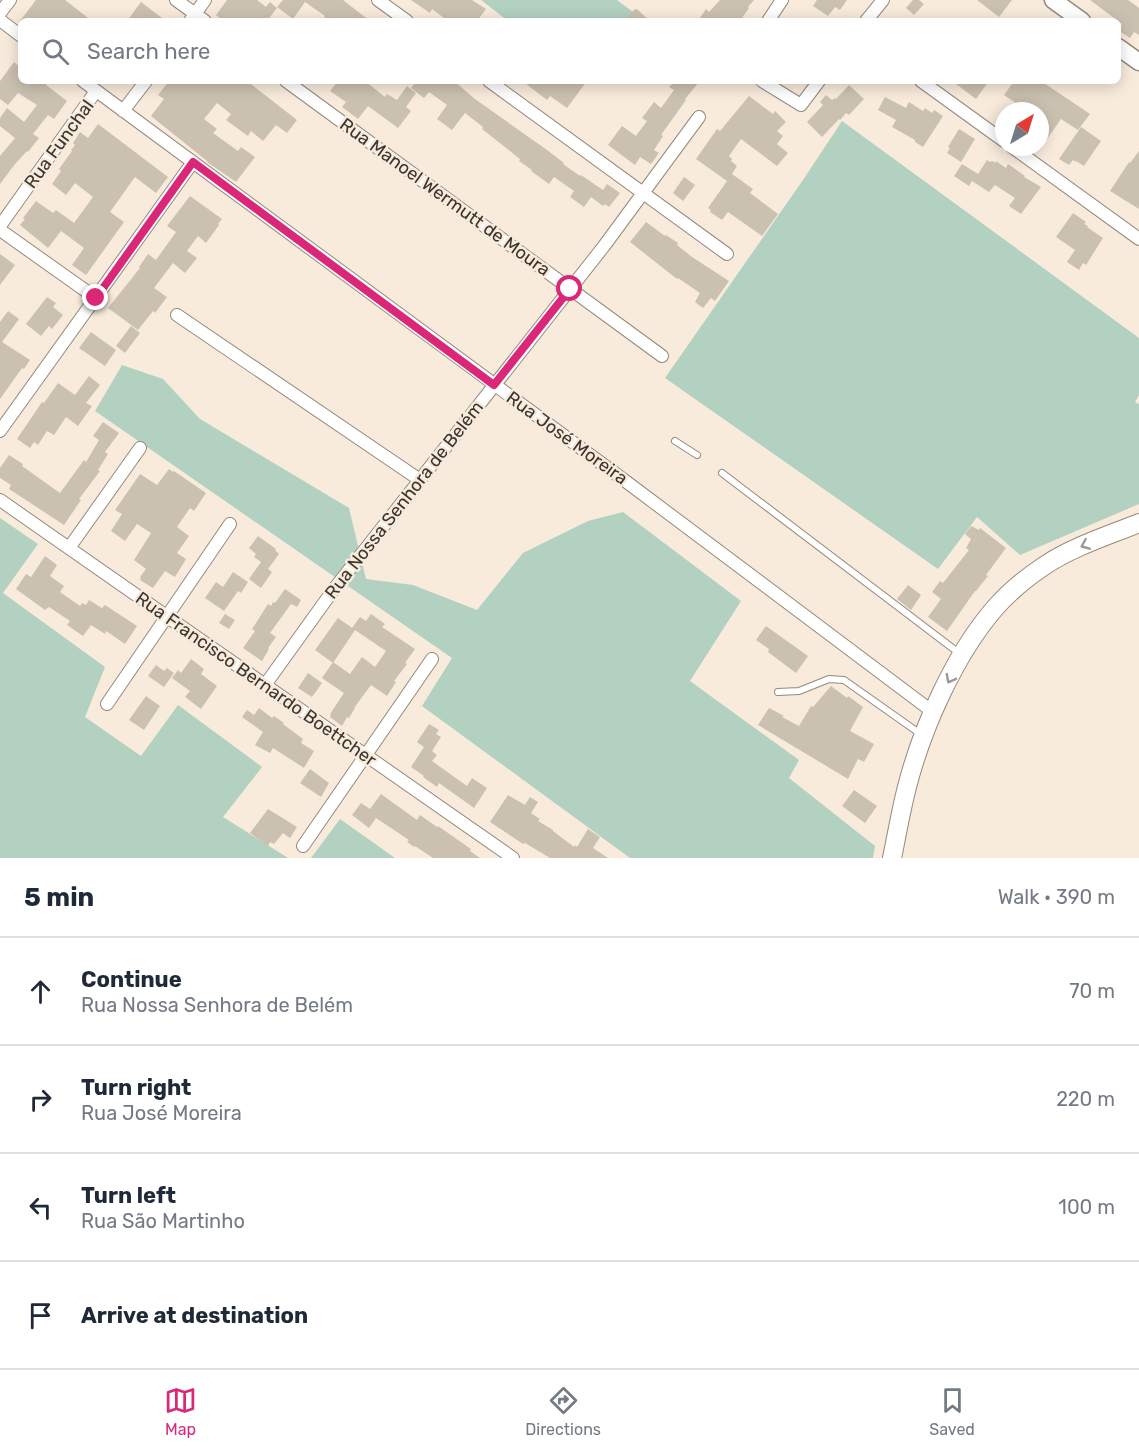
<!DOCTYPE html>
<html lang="en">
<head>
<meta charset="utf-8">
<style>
	body { margin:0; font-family:Rubik,sans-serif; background:#f6f6f7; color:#1f2937 }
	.compass { position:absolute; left:995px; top:102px; width:54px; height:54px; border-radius:50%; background:#fff; box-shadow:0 3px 15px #0003; rotate:38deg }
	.stop { position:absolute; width:18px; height:18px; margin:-14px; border:4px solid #db2777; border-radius:50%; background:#fff }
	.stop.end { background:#db2777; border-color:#fff; box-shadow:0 2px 6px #0008 }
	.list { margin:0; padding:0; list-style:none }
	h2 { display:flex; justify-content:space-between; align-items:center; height:78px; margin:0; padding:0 24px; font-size:26px }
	h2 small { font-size:20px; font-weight:400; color:#747a83 }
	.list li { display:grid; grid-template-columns:39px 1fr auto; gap:18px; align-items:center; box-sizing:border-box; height:108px; padding:0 24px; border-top:2px solid #e0e1e3 }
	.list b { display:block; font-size:22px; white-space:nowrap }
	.list p { margin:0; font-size:20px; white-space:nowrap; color:#747a83 }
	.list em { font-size:20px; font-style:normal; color:#747a83 }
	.icon { flex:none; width:33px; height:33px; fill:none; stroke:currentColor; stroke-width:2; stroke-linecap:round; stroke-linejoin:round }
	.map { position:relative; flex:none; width:1139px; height:858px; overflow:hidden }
	.search { position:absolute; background:#fff; box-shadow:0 3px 15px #0003; left:18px; right:18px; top:18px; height:66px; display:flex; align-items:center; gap:15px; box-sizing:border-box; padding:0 21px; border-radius:9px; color:#747a83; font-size:22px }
	.sheet { height:510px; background:#fff }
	nav { display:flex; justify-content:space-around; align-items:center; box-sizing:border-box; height:84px; border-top:2px solid #e0e1e3; background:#fff; font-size:16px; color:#747a83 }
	nav a { display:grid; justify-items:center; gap:3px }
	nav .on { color:#db2777 }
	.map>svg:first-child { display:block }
	.green { fill:#b2d1c0 }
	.building { fill:#cbc1b1 }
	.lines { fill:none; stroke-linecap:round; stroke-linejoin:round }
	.lane-casing { stroke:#95897b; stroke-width:8 }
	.street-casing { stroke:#95897b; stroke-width:14 }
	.secondary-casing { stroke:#95897b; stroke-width:19 }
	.primary-casing { stroke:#95897b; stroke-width:20 }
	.lane { stroke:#fff; stroke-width:6 }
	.street { stroke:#fff; stroke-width:12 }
	.secondary { stroke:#fff; stroke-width:16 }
	.primary { stroke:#fff; stroke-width:18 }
	.oneway { stroke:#9c9a97 }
	.route { stroke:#db2777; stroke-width:8 }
	.labels { text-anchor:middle; stroke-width:5; stroke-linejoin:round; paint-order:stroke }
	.street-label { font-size:18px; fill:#3a352f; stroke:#f8ebdc }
</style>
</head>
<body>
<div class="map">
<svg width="1139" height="858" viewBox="0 0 1139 858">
	<rect width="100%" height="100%" fill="#f8ebdc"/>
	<path class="green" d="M481,0H617L645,21H508Z
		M842,121L1139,338V395L1135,402L1139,404V504L1020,555L977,517L938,569L665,378L803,180Z
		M122,365L163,379L200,419L349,508L366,579L413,585L477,610L523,553L588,521L623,512L741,601L690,681L799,760L789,778L875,846L873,858H630L422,706L452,658L95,411Z
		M0,518L38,544L3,593L105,667L85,717L141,756L178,705L262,767L223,817L288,858H0Z
		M340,819L395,858H311Z"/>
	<path class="building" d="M36,0H65L92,21H20Z
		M227,0H257L266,7L270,2L277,8L267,21H223L216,15Z
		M283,0H343L370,21H322L325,16L305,2L293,19L277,7Z
		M411,0H472L486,9L477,21H448L432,9L430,13Z
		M720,0H754L748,7L749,8L740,21H698L706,9L709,12Z
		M817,0H847L840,10L835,7L828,16L813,6Z
		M913,0H919L924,4L914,15L906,8Z
		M977,0H1012L999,17Z
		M1090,0H1128L1139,8V35L1134,32L1130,38L1118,30L1122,24Z
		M141,2L166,21H127Z
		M635,9L638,10L650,21H624Z
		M14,62L21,68V81H49L46,85L67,101L54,119L48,115L33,134L39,138L28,152L27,151L15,164L0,184V156L15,138L0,126V118L7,108L24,122L37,105L18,93L8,105L0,99V81Z
		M169,81H247L297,120L287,133L276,125L263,141L251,131L248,136L226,120L231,114L217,103L204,119L217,129L213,133L238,151L241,147L255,157L236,182L207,162V161L151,116L164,99L158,95Z
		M338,81H365L385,97L387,94L397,100L407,86L416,93L406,107L411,111L398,128L368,106L358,119L342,107L346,102L330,91Z
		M416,81H454L475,99L547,150L564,163L563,164L580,176L581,175L603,190L607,184L620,193L609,207L605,204L603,206L591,197L584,207L570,197L574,191L554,177L549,184L531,171L532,170L519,161L520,159L482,129L483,127L465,113L452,130L437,119L447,105L429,92L424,98L411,88Z
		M522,81H587L567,108L550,96L547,100Z
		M675,81H700L685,99L686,100L661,135L663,136L654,150L659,153L651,164L640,157L635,165L608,145L622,126L636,136L647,121L642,118L654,102L661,108L674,90L669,87Z
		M952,81H989L976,99Z
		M1014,81H1041L1090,114L1078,130L1061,119L1040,149V111H1021L1023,108L1004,95Z
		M849,85L864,99L849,115L846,113L840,120L839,119L822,137L807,122L823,105L820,102L826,95L832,100L835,98L836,99Z
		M749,96L773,114L775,111L786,122L777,131L783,136L777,144L788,153L777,166L741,139L729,156L732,159L731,161L737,166L732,174L753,189L750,193L778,214L762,236L728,212L722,220L710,212L711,210L708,208L727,181L696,159L717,129L720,131Z
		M885,97L906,108L909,102L923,111L925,108L932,113L934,110L943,116L923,147L915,142V140L892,127L896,120L878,110Z
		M98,124L168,177L156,193L135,177L110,212L124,222L86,275L72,265L84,248L61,231L48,248L20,225L25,219L23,218L36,201L53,213L56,210L74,223L93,197L75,183L66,195L52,184L61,171L59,169L72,151L71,150L75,145L73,143L80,132L88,138Z
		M1081,127L1101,141L1084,166L1076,161V162L1073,160L1069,165L1059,159Z
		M959,129L975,139L961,162L947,153L950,148L948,147Z
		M1139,151V209L1110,191L1129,162L1130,163Z
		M987,160L990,162L992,161L996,163V161L1006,168L1008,164L1025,176L1024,177L1041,187L1021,214L1009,206L1015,198L995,185L989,192L972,181L969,186L954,176L962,164L978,174Z
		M684,177L695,185L683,201L673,193Z
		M190,196L222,219L218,224L219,225L206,243L198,236L187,251L197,258L185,273L173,263L154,288L167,297L155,313L153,311L138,330L108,308L140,268L139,267L148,254L156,260L176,232L167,226Z
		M1073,213L1086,222L1084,224L1088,226L1087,227L1103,238L1086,265L1083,263L1079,270L1067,262L1075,250L1056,237Z
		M646,222L665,236L666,235L678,243L677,245L692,257L729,281L715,301L711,298L703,308L695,302L700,293L678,278L677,279L630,242Z
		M0,254L15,265L0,285Z
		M47,297L56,303L53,307L63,315L52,329L49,326L41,336L26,324Z
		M8,311L19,319L2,342L30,360L24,369L22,368L0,399V322Z
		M131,326L140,333L125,353L116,346Z
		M91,332L116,350L105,366L79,348Z
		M89,376L100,385L86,403L92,406L78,426L66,417L54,435L47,431L38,445L34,442L30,448L17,439L42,402L44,403L58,383L75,395Z
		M103,422L119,433L105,452L108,454L98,470L100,471L79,499L81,500L64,525L9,489L11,485L0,478V468L9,455L23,464L22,466L60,493L84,460L86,462L99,440L93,436Z
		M169,469L173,472L174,471L206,493L194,511L190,508L177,527L189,536L177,553L186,559L175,577L165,571L153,588L140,580L141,578L140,577L146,569L134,560L151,533L137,524L125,541L111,531L122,514L115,510L140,474L157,485Z
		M971,526L979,530L980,528L1006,548L986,575L988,576L976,591H975L947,631L928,617L941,599L932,592L940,581L943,583L969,550L966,548L971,539L965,534Z
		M258,536L276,549L275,550L279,554L268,569L272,572L261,588L249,579L261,562L254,557L256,554L249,548Z
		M45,556L57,565L50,576L64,586L60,592L80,606L82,603L86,605L89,600L102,608L105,605L137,626L125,644L106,631L105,634L91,625L83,636L67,625L70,621L49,607L45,610L16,589L26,574L31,577Z
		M233,572L248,582L241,593L238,591L224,611L205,598L216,582L223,587Z
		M908,585L921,595L911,610L897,599Z
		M285,589L301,600L297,607L291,604L270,633L276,637L268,648L269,649L262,661L243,648L255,631L252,629L268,604L271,606L273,602L275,603Z
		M225,614L235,620L229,629L219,623Z
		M371,614L385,624L382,627L415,649L405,663L407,664L394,681L396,682L387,696L371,685L354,708H355L349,718L347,717L342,726L330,717L331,715L330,714L344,693L322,678L333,662L350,674L362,657L375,667L386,651L352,628L360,617L366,621Z
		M338,618L355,630L333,663L315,650Z
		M766,626L808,656L796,673L768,652L769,649L756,640Z
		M191,659L204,669L201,674L217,686L201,709L185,697L190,691L172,678L178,670L181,673Z
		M156,665L164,671L167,668L174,673L164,687L148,676Z
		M308,673L322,683L312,697L298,688Z
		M831,686L847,698L848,696L863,707L850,731L874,744L864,762L858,759L848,779L758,725L769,708L784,716L782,717L799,726L811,706L813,707Z
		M146,696L160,706L144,730L129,720Z
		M259,708L272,718L274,716L284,723L283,724L303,739L301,743L314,751L304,768L273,748L270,753L255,745L263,732L242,717L247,710L254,715Z
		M429,724L439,730L436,734L441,737L432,751L437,755L432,761L467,786L472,778L487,788L474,808L439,783L437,787L423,777L424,776L411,767L424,747L417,742Z
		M310,769L329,783L321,797L300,783Z
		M854,790L877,806L865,823L842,806Z
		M381,794L417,820L420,815L437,827L438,826L471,849L470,851L480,858H433L415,846L414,847L407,842L409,840L376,818L369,828L352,815L361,803L370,809Z
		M508,795L525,805L530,797L538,802L531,813L540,819L538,821L553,830V831L574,847L575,845L577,847L588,829L600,837L593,848L608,858H550L525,843L523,844L490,822Z
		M268,809L297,827L290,838L283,833L274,844L270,842L268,846L250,833Z"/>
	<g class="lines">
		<defs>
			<path id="lane" d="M675,441L697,455
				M722,473L959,653
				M778,692L799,691L829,679L844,680L922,735"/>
			<path id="street" d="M176,0L205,21
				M378,0L407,21
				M0,13L10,0
				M0,20L21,36
				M190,21L205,0
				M768,21L782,0
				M866,21L883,0
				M83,81L624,480L933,712
				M286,81L662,356
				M489,81L727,254
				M762,81L801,105L819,81
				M921,81L1004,141
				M123,111L146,81
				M1012,147L1139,239
				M0,226L96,91
				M0,230L96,298
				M177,315L420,480
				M0,431L193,162
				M0,500L513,858
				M69,548L140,448
				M265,685L334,589L604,246L699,117
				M107,704L230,524
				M303,846L432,659"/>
			<path id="secondary" d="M1053,0L1082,21
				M1118,47L1139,62"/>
			<path id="primary" d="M892,858C897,834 901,810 907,787C922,728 955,654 995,608C1009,592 1026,578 1044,566C1072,547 1107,536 1139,523"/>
		</defs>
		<use href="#lane" class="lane-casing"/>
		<use href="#street" class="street-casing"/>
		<use href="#secondary" class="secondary-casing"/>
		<use href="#primary" class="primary-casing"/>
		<use href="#lane" class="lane"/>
		<use href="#street" class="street"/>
		<use href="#secondary" class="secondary"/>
		<use href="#primary" class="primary"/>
	</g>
	<defs><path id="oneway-chevron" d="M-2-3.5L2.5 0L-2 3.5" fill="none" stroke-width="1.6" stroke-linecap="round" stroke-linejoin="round" transform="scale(1.5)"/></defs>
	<g class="oneway">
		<use href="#oneway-chevron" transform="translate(1085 545) rotate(157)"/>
		<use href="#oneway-chevron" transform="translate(950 679) rotate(118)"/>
	</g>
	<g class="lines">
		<path class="route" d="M96,298L193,162L494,385L570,289"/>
	</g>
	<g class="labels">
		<g class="street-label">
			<text transform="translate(59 144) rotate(-54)" y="6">Rua Funchal</text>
			<text transform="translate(445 197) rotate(36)" y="6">Rua Manoel Wermutt de Moura</text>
			<text transform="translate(567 438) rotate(36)" y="6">Rua José Moreira</text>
			<text transform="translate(404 500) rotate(-52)" y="6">Rua Nossa Senhora de Belém</text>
			<text transform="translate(256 679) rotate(35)" y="6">Rua Francisco Bernardo Boettcher</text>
		</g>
	</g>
</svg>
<svg class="compass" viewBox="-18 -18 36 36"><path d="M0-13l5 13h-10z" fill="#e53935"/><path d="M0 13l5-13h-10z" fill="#747a83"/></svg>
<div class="stop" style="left:570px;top:289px"></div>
<div class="stop end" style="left:96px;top:298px"></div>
<div class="search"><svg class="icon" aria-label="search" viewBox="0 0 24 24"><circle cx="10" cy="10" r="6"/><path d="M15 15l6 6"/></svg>Search here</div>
</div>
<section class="sheet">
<h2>5 min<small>Walk · 390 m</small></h2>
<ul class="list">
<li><svg class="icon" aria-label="ahead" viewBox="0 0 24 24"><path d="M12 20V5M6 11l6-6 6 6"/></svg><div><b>Continue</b><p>Rua Nossa Senhora de Belém</p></div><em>70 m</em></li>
<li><svg class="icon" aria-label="right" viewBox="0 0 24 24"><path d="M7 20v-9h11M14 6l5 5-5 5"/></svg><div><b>Turn right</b><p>Rua José Moreira</p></div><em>220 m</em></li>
<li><svg class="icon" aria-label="left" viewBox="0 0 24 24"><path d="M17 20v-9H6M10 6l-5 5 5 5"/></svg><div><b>Turn left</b><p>Rua São Martinho</p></div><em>100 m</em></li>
<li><svg class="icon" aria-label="arrive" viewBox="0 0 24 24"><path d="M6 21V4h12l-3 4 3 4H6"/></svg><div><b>Arrive at destination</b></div></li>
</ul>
</section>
<nav>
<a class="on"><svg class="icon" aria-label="map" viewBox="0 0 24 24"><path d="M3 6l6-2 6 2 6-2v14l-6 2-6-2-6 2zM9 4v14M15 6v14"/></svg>Map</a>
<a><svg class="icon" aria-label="directions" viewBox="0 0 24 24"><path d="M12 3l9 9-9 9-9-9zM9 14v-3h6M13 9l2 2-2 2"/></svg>Directions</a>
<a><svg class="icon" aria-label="saved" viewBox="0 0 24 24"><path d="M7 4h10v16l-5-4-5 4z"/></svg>Saved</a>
</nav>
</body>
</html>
